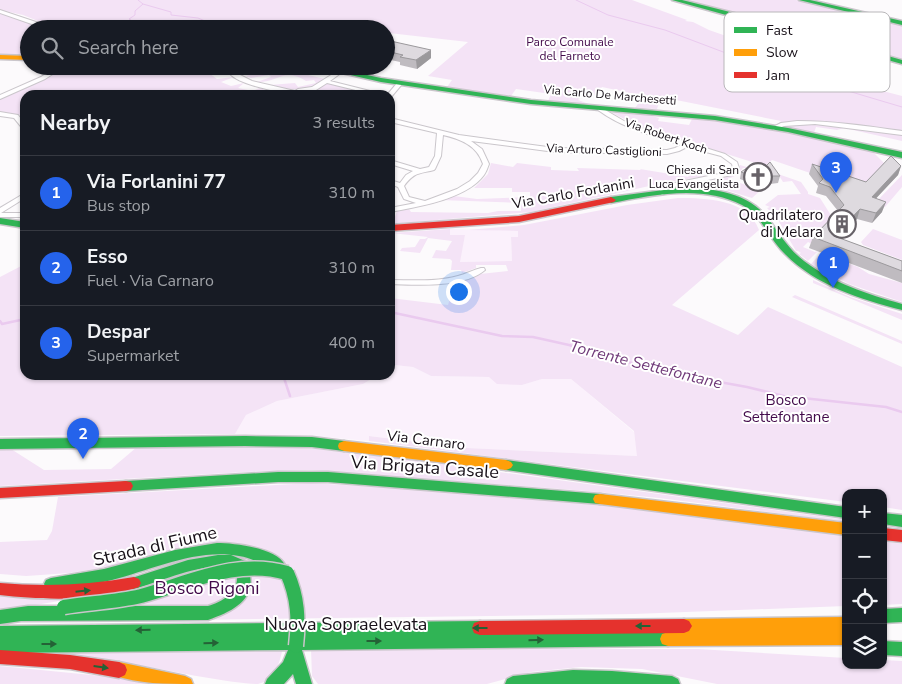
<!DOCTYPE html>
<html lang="en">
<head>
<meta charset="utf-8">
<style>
	body { margin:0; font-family:"Nunito Sans",sans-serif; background:#20242c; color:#f1f3f6 }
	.controls { position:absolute; right:15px; bottom:15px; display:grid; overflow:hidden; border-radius:10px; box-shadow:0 1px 4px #0004 }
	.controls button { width:45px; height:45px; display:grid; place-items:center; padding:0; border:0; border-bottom:1px solid #363941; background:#171b24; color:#f1f3f6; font:25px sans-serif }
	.you { position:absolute; left:458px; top:291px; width:18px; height:18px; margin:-12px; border:4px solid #fff; border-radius:50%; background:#1a73e8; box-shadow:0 0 0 8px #1a73e833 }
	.badge { display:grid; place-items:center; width:32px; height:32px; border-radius:50%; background:#2563eb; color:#fff; font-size:16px; font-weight:700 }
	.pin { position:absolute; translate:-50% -41px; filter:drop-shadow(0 1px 2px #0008) }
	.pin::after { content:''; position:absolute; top:26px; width:18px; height:15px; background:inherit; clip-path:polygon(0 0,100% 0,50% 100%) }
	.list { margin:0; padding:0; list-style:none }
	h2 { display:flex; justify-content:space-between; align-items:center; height:65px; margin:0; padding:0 20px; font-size:21px }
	h2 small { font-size:16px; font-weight:400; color:#9ea1a6 }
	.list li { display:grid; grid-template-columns:32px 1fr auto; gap:15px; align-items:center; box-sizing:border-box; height:75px; padding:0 20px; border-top:1px solid #363941 }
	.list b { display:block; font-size:19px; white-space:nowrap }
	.list p { margin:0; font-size:16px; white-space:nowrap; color:#9ea1a6 }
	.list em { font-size:16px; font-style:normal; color:#9ea1a6 }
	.icon { flex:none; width:28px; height:28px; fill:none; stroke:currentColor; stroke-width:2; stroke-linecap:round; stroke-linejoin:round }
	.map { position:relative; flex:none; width:902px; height:684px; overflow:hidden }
	.search { position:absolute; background:#171b24; box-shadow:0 1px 4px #0004; left:20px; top:20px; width:375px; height:55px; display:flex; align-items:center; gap:12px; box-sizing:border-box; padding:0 18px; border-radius:28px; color:#9ea1a6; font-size:19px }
	.panel { position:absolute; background:#171b24; box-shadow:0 1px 4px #0004; left:20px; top:90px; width:375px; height:290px; border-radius:15px }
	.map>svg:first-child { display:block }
	.built { fill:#fbf1fc }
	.green { fill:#f4e3f6 }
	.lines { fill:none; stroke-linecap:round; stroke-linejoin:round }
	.stream-far1 { stroke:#eacaef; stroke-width:1 }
	.stream { stroke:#eacaef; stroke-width:2.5 }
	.street-casing { stroke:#cac6cb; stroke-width:2 }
	.fast-casing { stroke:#cac6cb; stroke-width:3 }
	.slow-casing { stroke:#cac6cb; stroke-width:3 }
	.jam-casing { stroke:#cac6cb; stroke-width:3 }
	.street { fill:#fffeff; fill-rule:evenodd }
	.fast { fill:#30b455; fill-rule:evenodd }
	.slow { fill:#ff9f0a; fill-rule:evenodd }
	.jam { fill:#e5322d; fill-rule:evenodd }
	.fast-bridge-casing { stroke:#cac6cb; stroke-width:17; stroke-linecap:butt }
	.fast-bridge { stroke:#30b455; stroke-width:14 }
	.wall { fill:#bfbbc0 }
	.shaded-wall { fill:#9b999c }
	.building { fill:#dedadf; stroke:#9b999c }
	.oneway { fill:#246236 }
	.labels { text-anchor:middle; stroke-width:4; stroke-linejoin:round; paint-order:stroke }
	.far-park-label { font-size:12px; fill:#420a4a; stroke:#fff }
	.far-street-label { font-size:12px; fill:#171018; stroke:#fff }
	.far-poi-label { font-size:12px; fill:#171018; stroke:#fff; text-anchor:end }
	.street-label { font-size:15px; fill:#171018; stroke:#fff }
	.poi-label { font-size:15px; fill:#171018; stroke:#fff; text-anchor:end }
	.park-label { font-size:15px; fill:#420a4a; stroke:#fff }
	.water-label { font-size:16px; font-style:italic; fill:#703a79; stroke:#fff }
	.near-street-label { font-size:18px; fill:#171018; stroke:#fff }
	.near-park-label { font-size:18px; fill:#420a4a; stroke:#fff }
	.key { fill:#fff; stroke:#b9b7ba; stroke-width:1 }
	.key-label { font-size:14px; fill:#171018 }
</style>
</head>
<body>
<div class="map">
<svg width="902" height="684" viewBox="0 0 902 684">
	<rect width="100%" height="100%" fill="#fcfafc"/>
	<path class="built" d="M450,229L518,231V237H511L512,261L459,262L465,235H449Z
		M393,365L413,367L431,376L489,377L522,385L542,379H571L634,432L638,456L467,448L370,436L369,441L314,436L235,434L246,415L277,401L363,384L378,375H390V367Z"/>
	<path class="green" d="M0,0H632L687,20L685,21L693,22L709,30L841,76L869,70L850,80L860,85L902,96V132L814,122L779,123L781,121L661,97L657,109L635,108L644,96L602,87L592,98L582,96L578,100L589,104L588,105L548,101L551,94L516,89L511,96L447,87L452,80L428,76L468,42L389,33H386V29H58L23,15L0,10Z
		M681,0H796L902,24V60C828,42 756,15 681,0Z
		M0,13L48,29H29V56L0,55Z
		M65,66H181L180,71L198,70L201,66H208L206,69L215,70L209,73L217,79L234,77L221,82L231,86L244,83L238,88L253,91L261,87H265L261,93L273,95H25V113L19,115L0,113V98L50,76Z
		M263,66H270L325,79C305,93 293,90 270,85L295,83L298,87L316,83L314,80L306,81C284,67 277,83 257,82L271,77L269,75L251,78L245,76L261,73L259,69L239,73Z
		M326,83L359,89L373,95H360L363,93L359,90L343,95H317L302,92L318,89Z
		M616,112L642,113L659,118L658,121L689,125L692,119L698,118L795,134L865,149L874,153L885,164L860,190L772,160L765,166L641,127L612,113Z
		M820,124L902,135V141L844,128L837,130L816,127L814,133L784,127L790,124Z
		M491,163L513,167L517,163L551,167V170L579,171L577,168L641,170L640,169L688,177L691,173L706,176L663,183L531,212L390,224L393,223L397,211L409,209L411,212L488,213L498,211H521V203L440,200L454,196L477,199L530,197V192H512V188H474L488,174Z
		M740,165L750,168H743L737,175L728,179L761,190L752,198L715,187L708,181L731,176L740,170Z
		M778,174L801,182L808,192V194L820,198L834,220L812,244L808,242L803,247L815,252L818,251L808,261L799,254L801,253L798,251H796L778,220L767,208L770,207L765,205L778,195L801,194L792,181L783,182Z
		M902,175V187L885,207L875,203Z
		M678,198C706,198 748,199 759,230L672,305L738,335L768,307L902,367V510L883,507V493H846V502L369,441V436L467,448L637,456L634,431L571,379H542L522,385L497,384L489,377L431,376L413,367L394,365L390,367V298L448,305L455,282L471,278L480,274L508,271L506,265H476V268L462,273L461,270H451L452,261L450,259L432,258L436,250L446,251L452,241L428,238L420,253L400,251L402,248L415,247L420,239H425L428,237L391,233L450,229V235H465L460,262L512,261L511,237H518V231L468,230L524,225L627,205Z
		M873,229L902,240V260L863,245L861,242Z
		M821,253L858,267L869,274L902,283V302L849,284L816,267L811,264Z
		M25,264V375H378L363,384L277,401L246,415L235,434L0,436V277Z
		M813,280L850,297L902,314V320L813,283Z
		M795,295L902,341V344L792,297Z
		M269,446L316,449L428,462L846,520V522L659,498L586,491L309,470L246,472L0,486V450L11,449L44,470L111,469L137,447Z
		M311,483L444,491L617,507L846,536V606L634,614L187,620L250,582L126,564L70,573L26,576L0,574V542L47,540L52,531L58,497Z
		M883,541L902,544V604L883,605Z
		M214,566L238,580L233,596L213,607L65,600L0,611V595Z
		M283,648C279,663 276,680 258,684C236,684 174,672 149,667C116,661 82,658 50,653Z
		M311,649H698L846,658V665H883V660L902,661V684H717L642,669L581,667L531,672L487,684H318L312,676Z
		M0,666L112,677L149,684H0Z"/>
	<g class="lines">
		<path class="stream-far1" d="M576,0L608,15L665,30L747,61L902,107
			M143,4L171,12V15L198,18L205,21
			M132,29L134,22L129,19L135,15V11L143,4L138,0"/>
		<path class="stream" d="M390,312L502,336L533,337L569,345L659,371L747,387L784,396L886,407L902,412
			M0,321L2,324L25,319
			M283,375L290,396"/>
		<defs>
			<path id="street" d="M0,10L54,28V29H46L0,13Z
				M58,66H65L45,79L0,99V95L41,77Z
				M225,66H231L233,70L250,66H262L236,73L252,81L295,91L298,89L312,87L339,70L342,72L341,73L330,81L386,95H376L327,83L316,90L302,92L310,95C292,95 241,87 229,73C227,71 227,68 225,66Z
				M398,82L403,83L392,96L387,95Z
				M600,107L624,121L641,128L725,154L737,162L739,168L732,175L669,188L664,194L662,195L659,193L662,187L665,185L728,172L733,168L732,164L721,156L687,147L679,151L667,154L555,152L471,141L482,149L489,164C488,167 486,172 484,175C467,199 417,207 390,212V208L416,203L404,199L398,187L390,184V180L400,183L406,175L413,171L390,164V160L420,169L429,167L435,156L437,133L390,122V118L459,135L555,148L667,150L675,148L681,145C653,136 622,128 598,110V108ZM443,135C460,139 477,145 483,164L478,173L470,181L457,189L425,201L409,197L404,186C414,172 419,174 434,170L435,169L441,156Z
				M0,112L18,115L25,124V130L23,129L14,118L0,116Z
				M797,121C833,121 867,126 902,131V135L815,124L784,126L774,130L771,128L781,123Z
				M25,193V198L1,213H25V217H0V208Z
				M481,268H484L485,270C464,288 417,285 390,284V280C413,280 436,282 458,276C466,274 473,270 481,268Z"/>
			<path id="fast" d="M672,0H682L734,13L902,60V64Z
				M799,0H810L902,21V25Z
				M311,66H325L381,78L531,100L715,116L788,128L902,152V158L788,132L715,120L531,104L381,82Z
				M679,188C710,188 746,191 767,217C779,233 788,249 804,261C833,283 867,294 902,304V310C859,299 815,285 784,253C769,238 761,215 742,205C702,184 652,195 611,203L606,200L611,197Z
				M0,218L25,222V228L0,224Z
				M245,436L312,437L344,441L349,443L350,446L349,449L344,451L312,447L245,446L0,449V439Z
				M506,460L846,507V518L506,470L501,468L499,465L501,462Z
				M278,472H328L600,494L605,495L607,499L605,503L600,504L328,482H278L126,491L121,490L119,486L121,482L126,481Z
				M883,513L902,515V527L883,524Z
				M217,543C234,543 277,548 285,565L283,569L278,571C264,566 253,558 239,556C196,548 152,570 112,580C92,585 71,587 51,590L46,588L44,584L46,580L51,578L104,569L175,550Z
				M218,555H231L245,561C262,595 238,610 208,620L21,621L0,624V610L28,606H208C225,601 243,589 235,569C209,559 160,582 134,589L129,587L127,583L129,579L188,560Z
				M902,608V622L883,623V609Z
				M480,621L486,623L488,628L483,634L668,632L674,634L676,639L674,644L668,646L302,650L312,684H296L293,674L284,684H265L267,679L283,662L288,650L0,653V626Z
				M883,641L902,642V656L883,655Z
				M573,670L612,671L672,676L678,679L680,684H505L507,679L513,676Z"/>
			<path id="slow" d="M0,55L29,56V60L0,59Z
				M344,441L506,460L511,462L513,465L511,468L506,470L344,451L339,449L338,446L339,443Z
				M600,494L846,523V535L600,504L595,503L593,499L595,495Z
				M846,617V631H839H846V645L668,646L662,644L660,639L662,634L668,632H681L676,626L679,621L684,619Z
				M119,662L185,676L191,679L193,684C166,684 139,684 113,675L111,670L113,665Z"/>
			<path id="jam" d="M611,197L616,200L614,202L519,222L390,231V225L519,216Z
				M126,481L131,482L133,486L131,490L126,491L0,498V488Z
				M883,528L902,530V542L883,540Z
				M134,577L139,579L141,583L139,587C99,602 42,600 0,595V583C45,587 89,585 134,577Z
				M684,619L689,621L692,626L689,631L684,633L480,635L474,633L472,628L474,623L480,621Z
				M0,650L70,655L119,662L125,665L127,670L125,675L119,678L70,669L0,664Z"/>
		</defs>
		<use href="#street" class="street-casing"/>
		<use href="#fast" class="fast-casing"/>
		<use href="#slow" class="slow-casing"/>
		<use href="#jam" class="jam-casing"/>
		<use href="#street" class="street"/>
		<use href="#fast" class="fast"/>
		<use href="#slow" class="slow"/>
		<use href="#jam" class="jam"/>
		<defs>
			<path id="fast-bridge" d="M287,573C298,597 299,620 296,646
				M64,607C89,603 116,602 141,596C189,583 237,558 287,573"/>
		</defs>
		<use href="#fast-bridge" class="fast-bridge-casing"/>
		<use href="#fast-bridge" class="fast-bridge"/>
	</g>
	<path class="wall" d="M386,40L431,58L417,69L400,65V62L386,59Z
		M812,164L866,182L901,166L898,175L876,198L882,212L872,223L857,219L839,238L902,261V283L809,248L813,237L838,211L826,196L816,193L818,186L809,174Z
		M757,168L780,176L778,183L770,184L765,188L740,179L741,172Z"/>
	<path class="shaded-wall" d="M431,50V58L417,69L416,60Z
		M901,166L898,175L868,207L872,197Z
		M772,176L770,184L765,188L767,181Z
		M886,202L882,212L872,223L876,213Z
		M860,209L857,219L833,245L834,236Z"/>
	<path class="building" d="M348,23L359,29H329Z
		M386,40L431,50L416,60L400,57L403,55L386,51Z
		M891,156L901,166L872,197L886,202L876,213L860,209L834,236L902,261V271L813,237L844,205L830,187L819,183L823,179L812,164L866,182Z
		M770,162L780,176H772L767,181L741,172L754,163L757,168H764Z"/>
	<defs><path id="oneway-solid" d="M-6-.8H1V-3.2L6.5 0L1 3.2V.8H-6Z" transform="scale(1.25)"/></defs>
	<g class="oneway">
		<use href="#oneway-solid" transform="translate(83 591) rotate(-6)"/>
		<use href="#oneway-solid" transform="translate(643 626) rotate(180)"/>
		<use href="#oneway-solid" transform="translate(480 628) rotate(180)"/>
		<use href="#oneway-solid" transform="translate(143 630) rotate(179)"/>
		<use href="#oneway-solid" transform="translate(536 640) rotate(-1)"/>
		<use href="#oneway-solid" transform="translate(374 641)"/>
		<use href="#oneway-solid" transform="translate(211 643) rotate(-1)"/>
		<use href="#oneway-solid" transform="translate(49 644)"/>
		<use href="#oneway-solid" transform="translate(101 667) rotate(8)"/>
	</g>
	<defs>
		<symbol id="church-ring" viewBox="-11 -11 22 22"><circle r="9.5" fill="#fff" stroke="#676268" stroke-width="1.5"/><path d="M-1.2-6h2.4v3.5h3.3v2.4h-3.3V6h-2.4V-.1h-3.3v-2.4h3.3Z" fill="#676268"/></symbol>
		<symbol id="building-ring" viewBox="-11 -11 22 22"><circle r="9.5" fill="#fff" stroke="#676268" stroke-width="1.5"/><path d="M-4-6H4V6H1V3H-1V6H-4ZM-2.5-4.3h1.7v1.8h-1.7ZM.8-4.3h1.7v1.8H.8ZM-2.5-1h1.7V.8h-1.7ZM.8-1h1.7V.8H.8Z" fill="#676268"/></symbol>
	</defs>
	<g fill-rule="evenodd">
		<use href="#church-ring" x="742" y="161" width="32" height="32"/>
		<use href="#building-ring" x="826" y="208" width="32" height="32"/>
	</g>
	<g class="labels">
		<g class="far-park-label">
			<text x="570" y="46">Parco Comunale<tspan x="570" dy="14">del Farneto</tspan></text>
		</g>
		<g class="far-street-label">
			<text transform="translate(610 95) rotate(5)" y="4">Via Carlo De Marchesetti</text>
			<text transform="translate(666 136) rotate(19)" y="4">Via Robert Koch</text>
			<text transform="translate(604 150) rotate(2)" y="4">Via Arturo Castiglioni</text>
		</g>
		<g class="far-poi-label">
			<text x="739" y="174">Chiesa di San<tspan x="739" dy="14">Luca Evangelista</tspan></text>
		</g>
		<g class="street-label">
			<text transform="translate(573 193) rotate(-10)" y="5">Via Carlo Forlanini</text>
			<text transform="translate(426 440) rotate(7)" y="5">Via Carnaro</text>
		</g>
		<g class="poi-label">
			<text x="823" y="220">Quadrilatero<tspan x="823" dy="17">di Melara</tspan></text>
		</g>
		<g class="park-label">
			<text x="786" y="405">Bosco<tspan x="786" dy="17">Settefontane</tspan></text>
		</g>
		<g class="water-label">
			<text transform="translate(646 364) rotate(14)" y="6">Torrente Settefontane</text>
		</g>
		<g class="near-street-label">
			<text transform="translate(425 467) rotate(4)" y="6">Via Brigata Casale</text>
			<text transform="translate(155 546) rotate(-13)" y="6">Strada di Fiume</text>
			<text x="346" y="630">Nuova Sopraelevata</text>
		</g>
		<g class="near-park-label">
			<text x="207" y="594">Bosco Rigoni</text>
		</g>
	</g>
	<rect x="724" y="12" width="166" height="80" rx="8" class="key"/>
	<rect x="734" y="27" width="23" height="6" fill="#30b455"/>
	<rect x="734" y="49" width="23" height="7" fill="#ff9f0a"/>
	<rect x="734" y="72" width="23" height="6" fill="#e5322d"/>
	<g class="key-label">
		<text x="766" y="35">Fast</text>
		<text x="766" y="57">Slow</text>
		<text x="766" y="80">Jam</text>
	</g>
</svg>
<div class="controls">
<button>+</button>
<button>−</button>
<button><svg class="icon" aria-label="locate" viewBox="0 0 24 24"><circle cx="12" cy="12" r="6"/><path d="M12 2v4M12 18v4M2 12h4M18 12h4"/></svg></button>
<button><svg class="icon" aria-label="layers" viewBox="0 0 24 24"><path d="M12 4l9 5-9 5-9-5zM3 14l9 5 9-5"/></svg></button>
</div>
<div class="you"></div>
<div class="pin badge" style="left:833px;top:288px">1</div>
<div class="pin badge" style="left:83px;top:459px">2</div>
<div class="pin badge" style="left:836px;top:193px">3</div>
<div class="search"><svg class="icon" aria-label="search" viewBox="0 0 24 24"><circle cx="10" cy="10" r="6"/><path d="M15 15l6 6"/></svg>Search here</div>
<section class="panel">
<h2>Nearby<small>3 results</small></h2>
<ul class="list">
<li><span class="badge">1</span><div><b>Via Forlanini 77</b><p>Bus stop</p></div><em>310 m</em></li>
<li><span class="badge">2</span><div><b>Esso</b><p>Fuel · Via Carnaro</p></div><em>310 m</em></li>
<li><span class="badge">3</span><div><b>Despar</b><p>Supermarket</p></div><em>400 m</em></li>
</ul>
</section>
</div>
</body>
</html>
